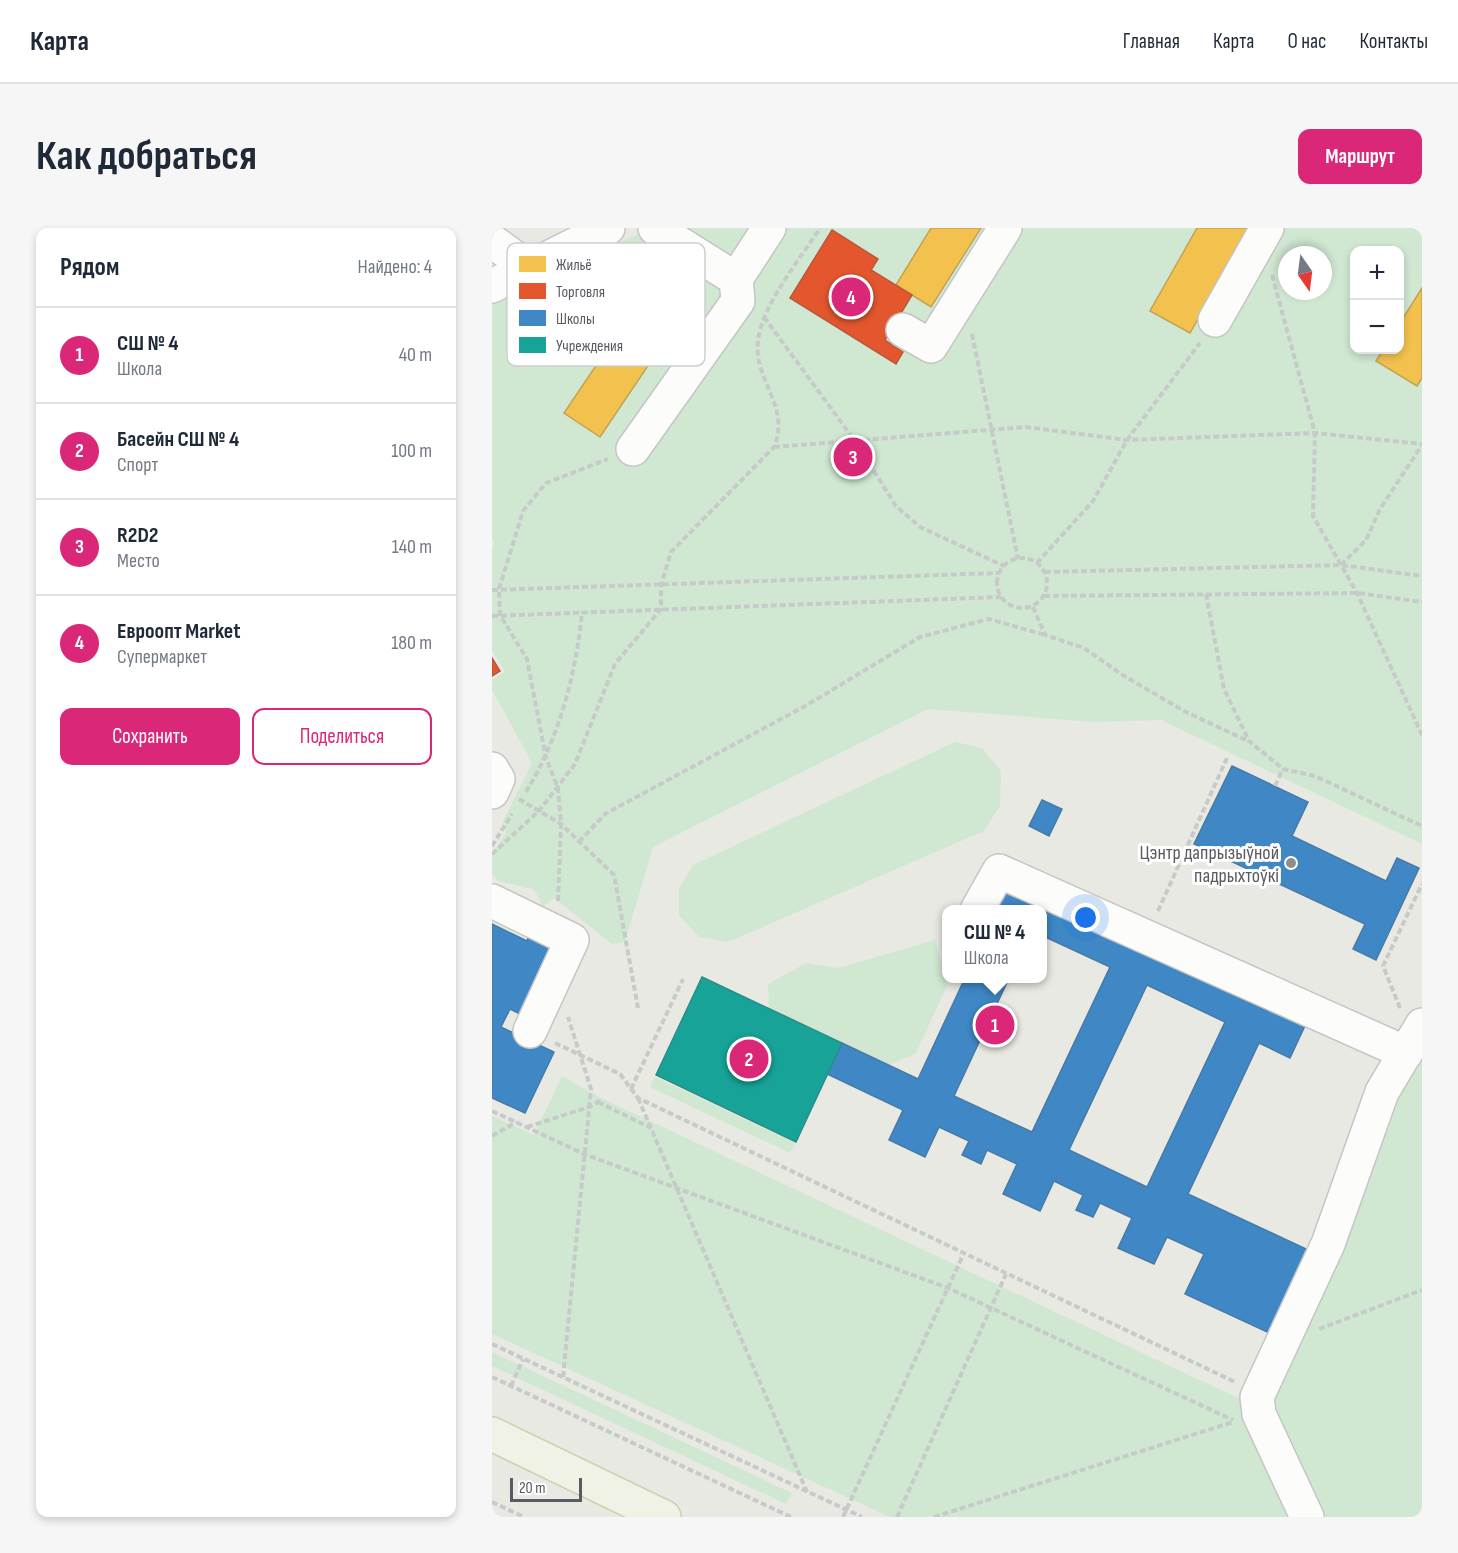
<!DOCTYPE html>
<html lang="ru">
<head>
<meta charset="utf-8">
<style>
	body { margin:0; font-family:"Sofia Sans Condensed",sans-serif; background:#f6f6f7; color:#1f2937 }
	.controls { position:absolute; right:18px; top:18px; display:grid; overflow:hidden; border-radius:12px; box-shadow:0 3px 9px #0003 }
	.controls button { width:54px; height:54px; display:grid; place-items:center; padding:0; border:0; border-bottom:2px solid #e0e1e3; background:#fff; color:#1f2937; font:30px sans-serif }
	.compass { position:absolute; left:786px; top:18px; width:54px; height:54px; border-radius:50%; background:#fff; box-shadow:0 3px 9px #0003; rotate:166deg }
	.scale { position:absolute; left:18px; bottom:15px; width:72px; box-sizing:border-box; padding-left:6px; border:3px solid #595b62; border-top:0; font-size:16px; line-height:21px; white-space:nowrap; color:#595b62; -webkit-text-stroke:4px #fff; paint-order:stroke }
	.you { position:absolute; left:594px; top:690px; width:21px; height:21px; margin:-15px; border:4px solid #fff; border-radius:50%; background:#1a73e8; box-shadow:0 0 0 9px #1a73e833 }
	.badge { display:grid; place-items:center; width:39px; height:39px; border-radius:50%; background:#db2777; color:#fff; font-size:20px; font-weight:700 }
	.pin { position:absolute; translate:-50% -50%; border:3px solid #fff; box-shadow:0 2px 6px #0006 }
	.popup { position:absolute; left:450px; top:677px; width:105px; height:78px; box-sizing:border-box; display:grid; place-content:center; border-radius:12px; background:#fff; filter:drop-shadow(0 2px 4px #0005); font-size:20px; white-space:nowrap; color:#747a83 }
	.popup b { font-size:22px; color:#1f2937 }
	.popup::after { content:''; position:absolute; left:50%; top:100%; margin-left:-12px; border:12px solid transparent; border-top-color:#fff }
	.list { margin:0; padding:0; list-style:none }
	h2 { display:flex; justify-content:space-between; align-items:center; height:78px; margin:0; padding:0 24px; font-size:26px }
	h2 small { font-size:20px; font-weight:400; color:#747a83 }
	.list li { display:grid; grid-template-columns:39px 1fr auto; gap:18px; align-items:center; box-sizing:border-box; height:96px; padding:0 24px; border-top:2px solid #e0e1e3 }
	.list b { display:block; font-size:22px; white-space:nowrap }
	.list p { margin:0; font-size:20px; white-space:nowrap; color:#747a83 }
	.list em { font-size:20px; font-style:normal; color:#747a83 }
	.actions { display:flex; gap:12px; padding:18px 24px }
	.actions a { flex:1; padding:14px 0; border:2px solid #db2777; border-radius:12px; text-align:center; font-size:21px; color:#db2777 }
	.actions .main { background:#db2777; color:#fff }
	.map { position:relative; flex:none; width:930px; height:1289px; overflow:hidden; border-radius:12px }
	header { display:flex; align-items:center; gap:36px; box-sizing:border-box; height:84px; padding:0 30px; background:#fff; border-bottom:2px solid #e0e1e3 }
	header strong { font-size:28px }
	nav { display:flex; gap:33px; margin-inline-start:auto; font-size:21px }
	.intro { display:flex; align-items:center; justify-content:space-between; box-sizing:border-box; height:144px; padding:0 36px }
	h1 { margin:0; font-size:42px }
	.button { padding:15px 27px; border-radius:12px; background:#db2777; color:#fff; font-size:21px; font-weight:700 }
	main { display:flex; gap:36px; padding:0 36px }
	aside { flex:1; background:#fff; border-radius:12px; box-shadow:0 3px 9px #0003 }
	.map>svg:first-child { display:block }
	.green { fill:#d0e7d2; fill-rule:evenodd }
	.homes { fill:#f2c14e; stroke:#c4a254; stroke-width:1.5 }
	.shops { fill:#e4572e; stroke:#ba583e; stroke-width:1.5 }
	.schools { fill:#3f88c5; stroke:#477aa7; stroke-width:1.5; fill-rule:evenodd }
	.public { fill:#17a398; stroke:#2b8d88; stroke-width:1.5 }
	.lines { fill:none; stroke-linecap:round; stroke-linejoin:round }
	.minor-casing { stroke:#c5c5c5; stroke-width:36 }
	.major-casing { stroke:#d1cfb0; stroke-width:36 }
	.path { stroke:#c6cbc9; stroke-width:4; stroke-dasharray:6 3; stroke-linecap:butt }
	.minor { stroke:#fcfcfb; stroke-width:33 }
	.major { stroke:#f1f2e6; stroke-width:33 }
	.poi-dot { fill:#8b8d8f; stroke:#fff; stroke-width:2 }
	.labels { text-anchor:middle; stroke-width:6; stroke-linejoin:round; paint-order:stroke }
	.poi-label { font-size:20px; fill:#595b62; stroke:#fff; text-anchor:end }
	.key { fill:#fff; stroke:#cdced0; stroke-width:1.5 }
	.key-label { font-size:16px; fill:#595b62 }
</style>
</head>
<body>
<header>
<strong>Карта</strong>
<nav><a>Главная</a><a>Карта</a><a>О нас</a><a>Контакты</a></nav>
</header>
<div class="intro"><h1>Как добраться</h1><a class="button">Маршрут</a></div>
<main>
<aside>
<h2>Рядом<small>Найдено: 4</small></h2>
<ul class="list">
<li><span class="badge">1</span><div><b>СШ № 4</b><p>Школа</p></div><em>40 m</em></li>
<li><span class="badge">2</span><div><b>Басейн СШ № 4</b><p>Спорт</p></div><em>100 m</em></li>
<li><span class="badge">3</span><div><b>R2D2</b><p>Место</p></div><em>140 m</em></li>
<li><span class="badge">4</span><div><b>Евроопт Market</b><p>Супермаркет</p></div><em>180 m</em></li>
</ul>
<div class="actions"><a class="main">Сохранить</a><a>Поделиться</a></div>
</aside>
<div class="map">
<svg width="930" height="1289" viewBox="0 0 930 1289">
	<rect width="100%" height="100%" fill="#e9e9e3"/>
	<path class="green" d="M159,0H930V616L669,492L602,494L436,481L161,619L133,714L120,716L62,670L51,679L42,661L6,653L0,645V627L14,604L10,595L40,535L0,462V452L13,444L0,422V324L2,313L0,311V73ZM862,22H908V122H862ZM795,27H831V63H795Z
		M463,514L490,520L509,543L508,578L492,603L236,714L207,709L187,687V661L201,637Z
		M443,712L455,758L424,825L398,837L277,781L276,756L314,735L346,740Z
		M930,819V1289H398L0,1106V888L42,907L70,848L105,868L750,1172L897,874Z
		M163,849L303,915L298,925L158,859Z
		M0,1124L300,1265L294,1276L0,1138Z"/>
	<path class="homes" d="M439,0H489L439,79L404,57Z
		M705,0H758L698,105L658,83Z
		M163,50L199,74L108,209L72,185Z
		M930,60V150L925,158L884,133L891,122H908V95Z"/>
	<path class="shops" d="M340,2L386,31L379,42L420,67L393,112L411,124L404,136L298,70Z
		M0,430L8,443L0,448Z"/>
	<path class="schools" d="M740,538L816,574L800,608L894,653L905,630L927,640L884,732L861,721L873,696L702,616Z
		M550,572L570,581L557,608L537,598Z
		M515,661L776,783L781,772L817,789L798,830L767,815L696,966L825,1026L786,1109L693,1066L712,1026L675,1009L662,1036L626,1020L640,990L608,975L601,989L584,982L591,967L562,953L548,983L511,966L525,936L495,922L489,936L470,927L477,913L447,899L433,929L397,912L411,882L335,846L350,815L426,851L473,750H517L462,868L540,904L618,739L551,708V682H506ZM655,757L733,794L655,959L577,922Z
		M0,696L35,713L37,707L61,719L28,786L18,781L9,799L62,824L33,885L0,870Z"/>
	<path class="public" d="M210,749L350,815L304,914L164,847Z"/>
	<g class="lines">
		<defs>
			<path id="minor" d="M163,0L244,51
				M0,13L37,40
				M0,58L116,0
				M723,92L775,0
				M411,102L439,118L513,0
				M141,221L246,73L244,51L277,0
				M0,541L6,551L0,564
				M0,673L80,712L38,803
				M485,682L507,643L914,825
				M815,1289L767,1186L765,1169L836,1016L890,864L930,797"/>
			<path id="major" d="M0,1206L172,1289"/>
		</defs>
		<use href="#minor" class="minor-casing"/>
		<use href="#major" class="major-casing"/>
		<path class="path" d="M780,47L823,205L821,288L865,365L930,507
			M272,89L363,213L404,278L428,299L512,338
			M480,106L526,331
			M282,219L534,199L635,212L823,205L930,216
			M505 355a25 25 0 1 1 50 0a25 25 0 1 1-50 0Z
			M545,335L601,273L635,212L708,115
			M849,337L874,312L888,281L930,217
			M553,344L849,337L930,348
			M0,362L507,345
			M714,366L732,461L757,513L791,541L823,548L930,598
			M552,368L865,365L930,374
			M541,379L553,407L592,420L632,448L694,484L756,513
			M0,388L509,369
			M783,558L791,541
			M34,564C67,510 84,447 90,384
			M27,571L69,596L122,647L146,780
			M87,614L113,586L315,477L428,409L497,391L553,407
			M0,618L20,586
			M0,626L47,583L83,536L123,436L169,381V357L179,324L282,219C299,178 261,152 266,113C270,77 308,31 328,0
			M66,673L69,596L66,560L54,530L35,431L8,387L7,361L31,283L54,255L116,231
			M666,683L735,530
			M908,780L891,738L930,656
			M63,815L128,846L146,870L743,1154
			M139,861L191,751
			M146,870L315,1264
			M106,874L159,900
			M0,883L92,926L456,1060L741,1192
			M35,899L97,879L106,874L108,870
			M0,908L24,894
			M827,1101L930,1062
			M0,1116L370,1289
			M0,1149L299,1289
			M71,1149L99,861L76,789
			M19,1158L31,1131
			M0,1274L32,1289
			M351,1289L471,1027
			M405,1289L514,1046
			M442,1289L741,1194"/>
		<use href="#minor" class="minor"/>
		<use href="#major" class="major"/>
	</g>
	<circle class="poi-dot" cx="799" cy="635" r="6"/>
	<g class="labels">
		<g class="poi-label">
			<text x="787" y="631">Цэнтр дапрызыўной<tspan x="787" dy="23">падрыхтоўкі</tspan></text>
		</g>
	</g>
	<rect x="15" y="15" width="198" height="123" rx="9" class="key"/>
	<rect x="27" y="28" width="27" height="16" fill="#f2c14e"/>
	<rect x="27" y="55" width="27" height="16" fill="#e4572e"/>
	<rect x="27" y="82" width="27" height="16" fill="#3f88c5"/>
	<rect x="27" y="109" width="27" height="16" fill="#17a398"/>
	<g class="key-label">
		<text x="64" y="42">Жильё</text>
		<text x="64" y="69">Торговля</text>
		<text x="64" y="96">Школы</text>
		<text x="64" y="123">Учреждения</text>
	</g>
</svg>
<div class="controls">
<button>+</button>
<button>−</button>
</div>
<svg class="compass" viewBox="-18 -18 36 36"><path d="M0-13l5 13h-10z" fill="#e53935"/><path d="M0 13l5-13h-10z" fill="#747a83"/></svg>
<div class="scale">20 m</div>
<div class="you"></div>
<div class="pin badge" style="left:503px;top:797px">1</div>
<div class="popup"><b>СШ № 4</b>Школа</div>
<div class="pin badge" style="left:257px;top:831px">2</div>
<div class="pin badge" style="left:361px;top:229px">3</div>
<div class="pin badge" style="left:359px;top:69px">4</div>
</div>
</main>
</body>
</html>
